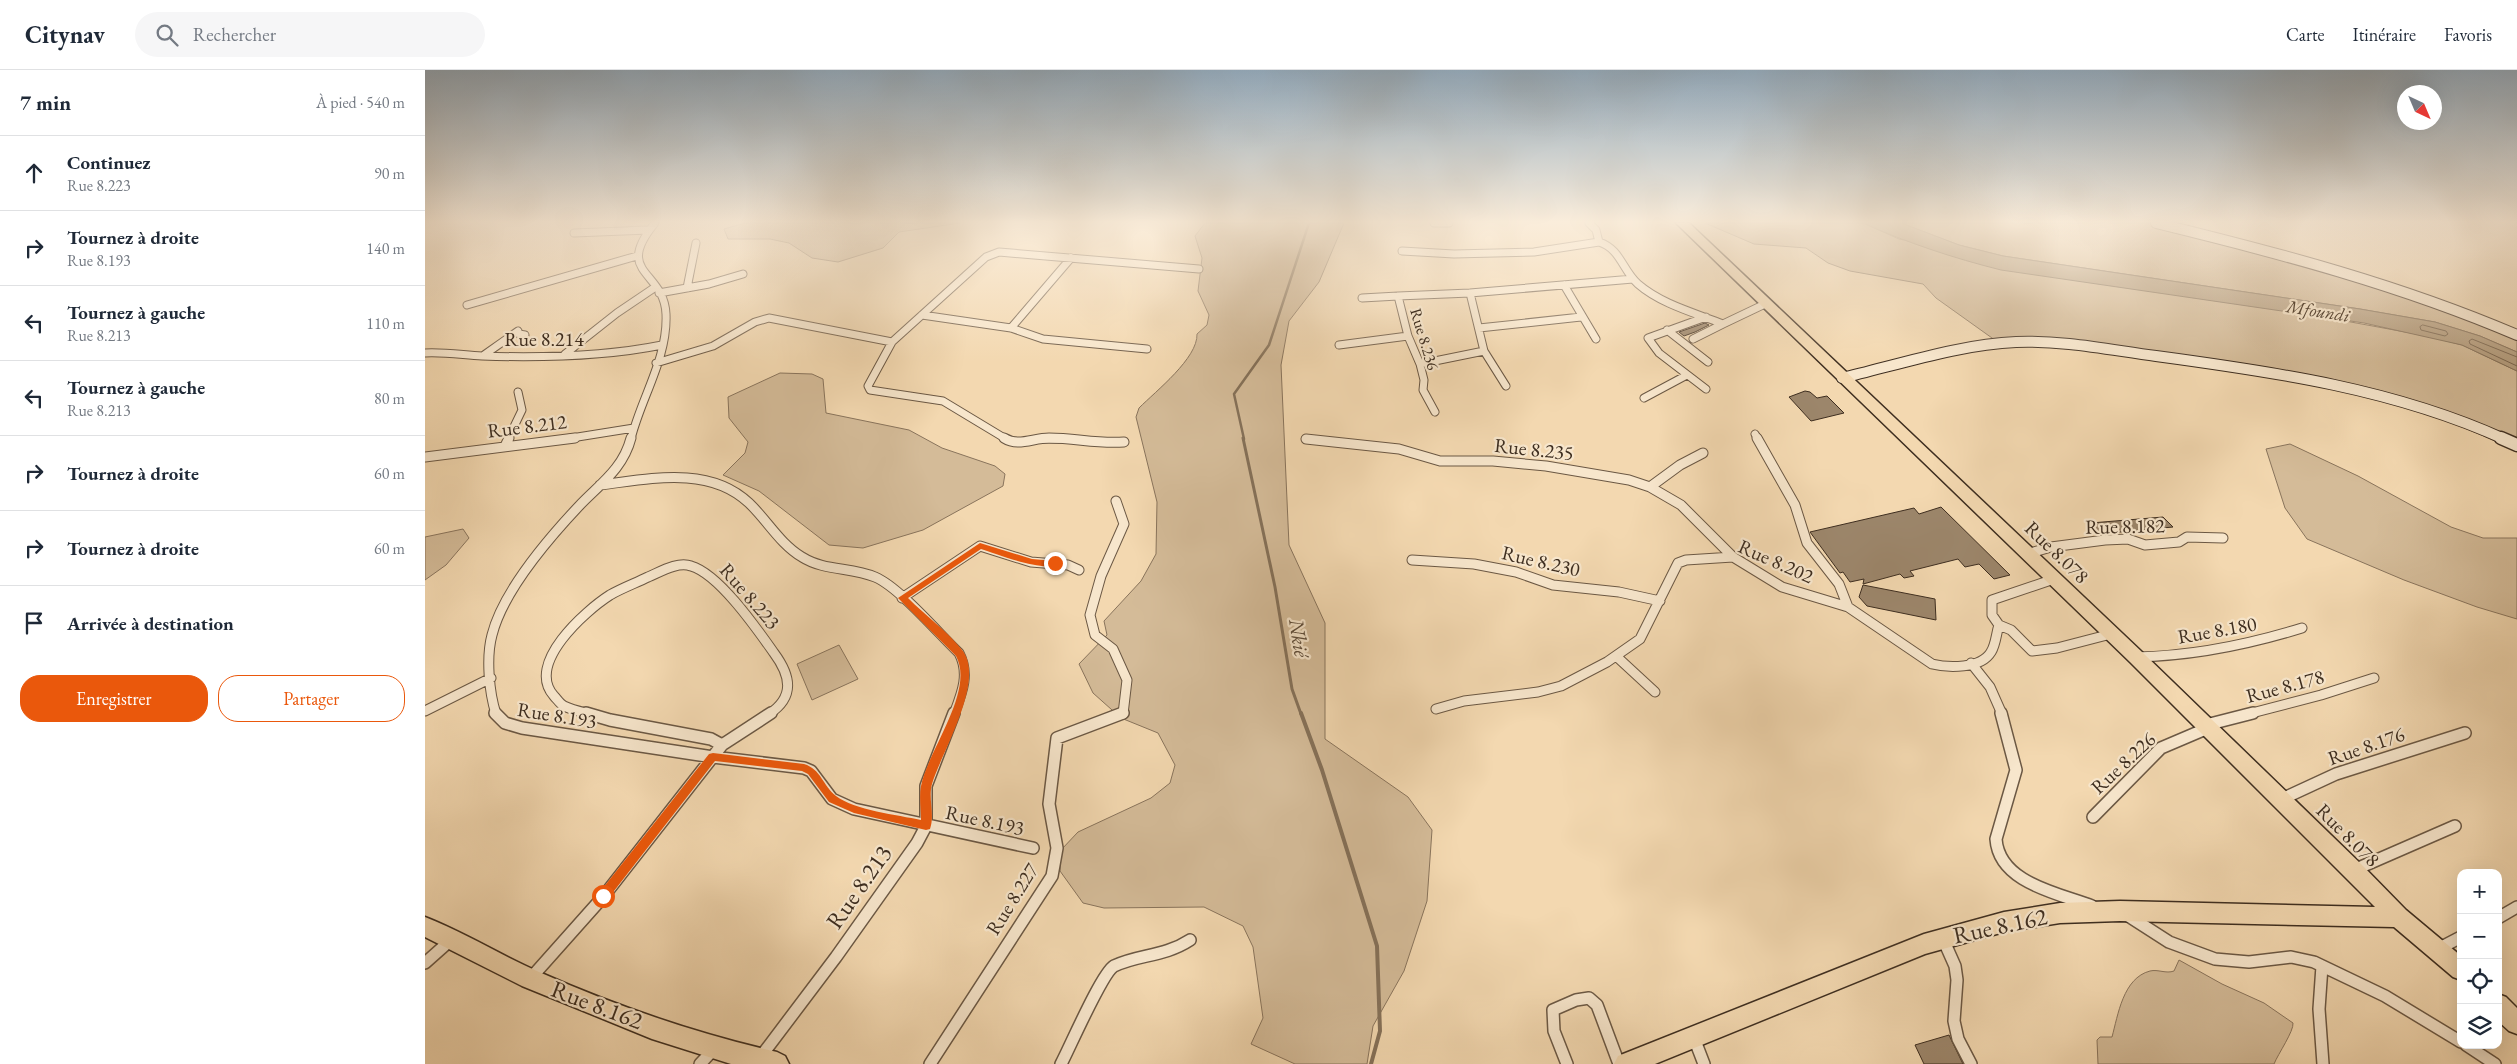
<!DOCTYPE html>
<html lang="fr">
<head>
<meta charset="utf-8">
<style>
	body { margin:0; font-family:"EB Garamond",serif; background:#f6f6f7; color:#1f2937 }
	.controls { position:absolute; right:15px; bottom:15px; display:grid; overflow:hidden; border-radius:10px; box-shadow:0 5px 20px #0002 }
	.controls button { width:45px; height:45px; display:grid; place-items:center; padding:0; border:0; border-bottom:1px solid #e0e1e3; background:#fff; color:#1f2937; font:25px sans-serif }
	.compass { position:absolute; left:1972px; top:15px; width:45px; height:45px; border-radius:50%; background:#fff; box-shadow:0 5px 20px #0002; rotate:136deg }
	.stop { position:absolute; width:15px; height:15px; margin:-11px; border:4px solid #ea580c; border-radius:50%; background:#fff }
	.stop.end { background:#ea580c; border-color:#fff; box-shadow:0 1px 5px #0008 }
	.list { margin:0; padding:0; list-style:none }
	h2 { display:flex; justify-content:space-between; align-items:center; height:65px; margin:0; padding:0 20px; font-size:21px }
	h2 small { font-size:16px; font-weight:400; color:#747a83 }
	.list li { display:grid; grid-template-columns:32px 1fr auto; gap:15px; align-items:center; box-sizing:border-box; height:75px; padding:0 20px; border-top:1px solid #e0e1e3 }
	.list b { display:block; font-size:19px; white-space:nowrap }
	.list p { margin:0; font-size:16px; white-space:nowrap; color:#747a83 }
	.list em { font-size:16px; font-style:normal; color:#747a83 }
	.actions { display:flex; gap:10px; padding:15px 20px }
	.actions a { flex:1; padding:11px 0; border:1px solid #ea580c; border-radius:20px; text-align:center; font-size:18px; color:#ea580c }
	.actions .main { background:#ea580c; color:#fff }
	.icon { flex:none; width:28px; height:28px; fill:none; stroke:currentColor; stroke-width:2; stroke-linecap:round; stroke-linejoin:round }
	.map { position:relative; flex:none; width:2092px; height:994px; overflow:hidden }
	header { display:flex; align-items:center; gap:30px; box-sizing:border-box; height:70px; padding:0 25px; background:#fff; border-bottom:1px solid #e0e1e3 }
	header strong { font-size:24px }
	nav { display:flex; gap:28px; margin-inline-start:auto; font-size:18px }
	.search { width:350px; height:45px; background:#f6f6f7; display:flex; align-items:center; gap:12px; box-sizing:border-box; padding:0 18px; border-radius:28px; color:#747a83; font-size:19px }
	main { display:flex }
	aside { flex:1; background:#fff }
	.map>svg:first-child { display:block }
	.green { fill:#d4bb98; stroke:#89745c }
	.water { fill:#b59e7f; stroke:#857159 }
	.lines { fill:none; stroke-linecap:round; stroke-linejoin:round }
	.shore { stroke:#7a6650; stroke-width:1 }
	.stream-far2 { stroke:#857159; stroke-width:2.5 }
	.stream-far1 { stroke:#857159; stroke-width:3 }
	.stream { stroke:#857159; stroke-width:4 }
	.building { fill:#9c866b; stroke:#3e2e20 }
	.street-far2-casing { stroke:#6b5844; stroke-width:9 }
	.street-far1-casing { stroke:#6b5844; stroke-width:11 }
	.street-casing { stroke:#6b5844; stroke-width:14 }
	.secondary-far1-casing { stroke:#3e2e20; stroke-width:12 }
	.secondary-casing { stroke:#3e2e20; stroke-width:15 }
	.highway-casing { stroke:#3e2e20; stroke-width:3 }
	.street-far2 { stroke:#f7e6cc; stroke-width:7 }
	.street-far1 { stroke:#f7e6cc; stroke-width:9 }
	.street { stroke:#f7e6cc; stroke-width:11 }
	.secondary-far1 { stroke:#f7e6cc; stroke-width:10 }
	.secondary { stroke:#f7e6cc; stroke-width:12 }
	.highway { fill:#f3d8b0; fill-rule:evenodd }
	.route { fill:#ea580c }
	.labels { text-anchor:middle; stroke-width:4.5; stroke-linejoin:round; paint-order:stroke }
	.far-street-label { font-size:16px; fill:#3e2e20; stroke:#f7e6cc }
	.far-water-label { font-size:18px; font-style:italic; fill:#5c4a38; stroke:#f7e6cc }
	.street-label { font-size:20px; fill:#3e2e20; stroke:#f7e6cc }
	.water-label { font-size:21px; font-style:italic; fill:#5c4a38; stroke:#f7e6cc }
	.near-street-label { font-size:24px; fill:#3e2e20; stroke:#f7e6cc }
</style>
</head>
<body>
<header>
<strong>Citynav</strong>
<div class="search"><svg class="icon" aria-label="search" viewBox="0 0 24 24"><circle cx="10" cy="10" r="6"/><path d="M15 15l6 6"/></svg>Rechercher</div>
<nav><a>Carte</a><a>Itinéraire</a><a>Favoris</a></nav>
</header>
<main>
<aside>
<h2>7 min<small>À pied · 540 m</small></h2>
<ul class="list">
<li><svg class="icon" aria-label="ahead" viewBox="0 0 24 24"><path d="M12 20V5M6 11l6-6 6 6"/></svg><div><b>Continuez</b><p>Rue 8.223</p></div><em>90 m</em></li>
<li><svg class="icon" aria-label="right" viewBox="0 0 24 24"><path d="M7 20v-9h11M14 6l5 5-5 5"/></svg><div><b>Tournez à droite</b><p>Rue 8.193</p></div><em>140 m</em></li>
<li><svg class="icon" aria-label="left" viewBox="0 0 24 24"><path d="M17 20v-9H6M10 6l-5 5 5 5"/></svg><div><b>Tournez à gauche</b><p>Rue 8.213</p></div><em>110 m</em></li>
<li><svg class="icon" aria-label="left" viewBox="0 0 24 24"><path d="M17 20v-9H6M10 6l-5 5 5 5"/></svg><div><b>Tournez à gauche</b><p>Rue 8.213</p></div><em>80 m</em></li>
<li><svg class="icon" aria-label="right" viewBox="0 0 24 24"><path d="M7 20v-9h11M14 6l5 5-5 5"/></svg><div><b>Tournez à droite</b></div><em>60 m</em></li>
<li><svg class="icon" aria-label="right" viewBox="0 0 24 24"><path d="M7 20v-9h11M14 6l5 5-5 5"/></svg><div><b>Tournez à droite</b></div><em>60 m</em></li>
<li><svg class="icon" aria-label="arrive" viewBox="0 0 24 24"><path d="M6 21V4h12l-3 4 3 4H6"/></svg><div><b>Arrivée à destination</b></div></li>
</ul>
<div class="actions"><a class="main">Enregistrer</a><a>Partager</a></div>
</aside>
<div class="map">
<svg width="2092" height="994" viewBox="0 0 2092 994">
	<rect width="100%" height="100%" fill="#f3d8b0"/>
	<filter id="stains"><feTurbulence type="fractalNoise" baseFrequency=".004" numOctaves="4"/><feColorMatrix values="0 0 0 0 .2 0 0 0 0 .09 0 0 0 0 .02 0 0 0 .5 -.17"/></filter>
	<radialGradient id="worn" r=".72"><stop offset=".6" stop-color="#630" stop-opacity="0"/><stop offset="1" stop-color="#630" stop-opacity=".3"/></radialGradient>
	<path class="green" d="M320,153H535L474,162L458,178L413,192L387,188L364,173L345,169H303L299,159Z
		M780,153H919L894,212L864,251L856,295L864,475L900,553V669L983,727L1007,760L1002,831L979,901L948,956L942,994H870L826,974L838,948L828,877L818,856L779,837L679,838L658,833L635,801L636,780L653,762L726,728L745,713L750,695L733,663L696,648L668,623L654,594L682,565L679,551L716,511L731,484L732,432L711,347L714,338C731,321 773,288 772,264L782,255L784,245L773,221L777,188L770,166Z
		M1280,153H1438L1474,169L2002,266L2037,275L2092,301V380L2009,345L1939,322L1739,287L1574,273L1511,228L1498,214L1425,201L1403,193L1381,178L1329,174Z
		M1476,153H1731L1881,191L2092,261V282L2055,266L2010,252L1935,239L1578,186L1534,175Z
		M355,303L387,304L398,309L401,343L484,360L517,378L570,396L580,404L578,416L498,460L438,478L404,475L334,421L298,405L320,383L323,372L304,348L303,327Z
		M1865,374L1933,406L2026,457L2058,468H2092V549L2052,537L1979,510L1882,469L1860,438L1841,379Z
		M38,459L44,468L21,495L0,510V467Z
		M414,575L433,609L387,630L372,594Z
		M1754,890L1797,914L1839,933L1868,953C1869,961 1853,984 1849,994H1673L1672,970L1675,967H1687C1693,945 1698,908 1725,901C1733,899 1741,904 1749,901Z"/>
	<path class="water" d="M1438,153H1476L1534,175L1578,186L1935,239L2010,252L2055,266L2092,282V301L2037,275L1939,253L1576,200C1528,188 1483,173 1438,153Z"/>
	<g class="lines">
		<path class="shore" d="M1998,255L2021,261L2023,264L2020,266L1996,260L1995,257Z
			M2092,287L2047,269L2044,271L2045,274L2092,296"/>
		<path class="stream-far2" d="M819,369L809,324L844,275L884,153"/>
		<path class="stream-far1" d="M818,368L850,517L867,619L876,644"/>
		<path class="stream" d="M876,643L897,700L952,876L955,961L946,994"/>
	</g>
	<path class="building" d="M1280,253L1284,255L1270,262L1259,266L1254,262Z
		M1380,321L1385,322L1392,328L1402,326L1419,343L1386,351L1364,327Z
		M1516,437L1585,505L1569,509L1554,494L1540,497L1533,489L1485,501L1489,506L1479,508L1475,504L1438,514L1439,509L1425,512L1418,502L1415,503L1385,462L1489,438L1494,444Z
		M1738,447L1748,457L1675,464L1666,453Z
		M1438,515L1510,529L1511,550L1442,536L1434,527Z
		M1524,965L1538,994H1499L1490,975Z"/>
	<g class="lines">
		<defs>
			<path id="street-far2" d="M1009,153H1024
				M1164,153L1171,160L1174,172C1196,179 1197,200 1213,214C1236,234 1270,243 1298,254L1340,234
				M149,163L223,160
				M977,181L1029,184L1109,182L1174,172
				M1139,215L1171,269
				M262,218L271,173
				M234,223L284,214L318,204
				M937,228L973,226
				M42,235L212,186
				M497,245L586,258L618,269L722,279
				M1281,247L1223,268L1234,283L1281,319
				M586,258L646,188
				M1054,258L1156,247
				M1242,260L1283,292
				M1268,269L1298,254
				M467,272L443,316L445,320L518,331L581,369
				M914,275L983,266
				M1059,281L1081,316
				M0,283C20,282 38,285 57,286C117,288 178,287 237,275
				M140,284L192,243L229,218
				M59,285L93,261L94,264L100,265
				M231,293L288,276L330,252L344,248L467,272L561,187L574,182L774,199
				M995,294L1059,281L1045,223
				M1219,328L1262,305
				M1010,342L998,320L999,310L995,294L983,266L973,226L1045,223L1208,209
				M1330,364L1333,369
				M83,369L97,340L93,322
				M140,369L209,358
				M206,369C216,328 243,288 241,244C239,200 188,204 230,153
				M615,369H634"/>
			<path id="street-far1" d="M579,368C593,377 608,368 624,368C651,368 671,374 699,372
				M1332,368L1370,435L1382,473L1414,514L1423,537
				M881,369L974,379L1015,391H1068L1121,396L1204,410L1225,417L1256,435L1308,487
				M80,376L84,368
				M0,387L150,368
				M175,415C224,409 284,395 324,433C342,450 355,474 377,487C399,501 426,497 450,507C474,517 513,563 534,583C545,604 537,623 529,644
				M1225,417L1255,395L1278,383
				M691,431L699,454L676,506L665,545L670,565L688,579L702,610L698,644
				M1602,484L1626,477L1680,470L1703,469L1720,475L1754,472L1762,467L1798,468
				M987,490L1049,494L1091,502L1128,515L1194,522L1235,531
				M477,528L555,476L606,492L643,495L654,500
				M1574,555L1586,560L1607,581L1632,578L1686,564
				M1191,586L1230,622
				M1711,587C1768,586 1822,575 1877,558
				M1546,593L1565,617L1577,644
				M1011,639L1039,631L1113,622L1136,616L1182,592L1215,569L1253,493L1261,490L1308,487L1357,517L1423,537L1507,594C1523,598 1556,599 1566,582C1571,574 1571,564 1574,555L1567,545V530L1629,509
				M0,641L66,608
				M71,644C64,622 61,587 67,565C78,521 123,469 154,436C175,414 198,399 206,368
				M165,644C157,642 147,640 139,636C135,634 132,629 129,626C100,594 160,541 185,525C197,518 211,513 223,507C235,502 253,491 266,496C294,504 332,559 349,583C366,606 370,627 344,644
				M1823,644L1896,625L1949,608"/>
			<path id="street" d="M70,643L80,653L97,658L288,687L379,698L386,701L407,729L429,739L608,778
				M161,643L185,650L286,669L297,675
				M1576,643L1591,700L1571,769C1574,813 1633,823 1667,836
				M1781,655L1828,643
				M297,675L346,643
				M1857,729L1911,704L2040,663
				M1668,747L1736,678L1783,658
				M1929,800L2030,756
				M1702,845L1744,872L1790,889L1824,892L1866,887L1889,892L1960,926L2036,972
				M2073,848L2092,837
				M1518,869L1530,896L1532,910L1529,951L1533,969L1546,994
				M2013,879L2036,867
				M0,893L27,869
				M1897,896L1894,939L1898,994
				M105,909L178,827L297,675
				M1269,968L1279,994
				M2041,975L2070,994
				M334,989L411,887L492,773L501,756V716L529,643
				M275,994L290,978
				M505,994L627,806L632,778L624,734L632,668L698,643
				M636,994C645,977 677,903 689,896C714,884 739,887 765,870
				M1142,994L1129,961L1128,940L1151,930L1164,928L1172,935L1194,994"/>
			<path id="secondary-far1" d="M1731,153C1854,183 1975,215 2092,265
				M1417,308C1472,295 1536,274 1591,272C1638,270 1685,280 1731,286C1850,302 1969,319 2079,369"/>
			<path id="secondary" d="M2076,368L2092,375"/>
			<path id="highway" d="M1251,153H1264L1717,582L1936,794L1981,840L2036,886V910L2028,907L1969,857L1695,851L1635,853L1579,862L1500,884L1230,994H1189L1193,986L1499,864L1579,842L1635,833L1695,831L1950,837L1705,592Z
				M0,847C39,862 75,885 114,902C191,936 270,963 352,982L360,986L364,994H306L227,969L97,916L0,867Z
				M2073,924L2081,927L2092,938V964L2084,961L2073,951Z"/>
		</defs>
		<use href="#street-far2" class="street-far2-casing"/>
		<use href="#street-far1" class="street-far1-casing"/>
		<use href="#street" class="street-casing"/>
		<use href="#secondary-far1" class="secondary-far1-casing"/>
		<use href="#secondary" class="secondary-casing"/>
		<use href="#highway" class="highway-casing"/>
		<use href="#street-far2" class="street-far2"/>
		<use href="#street-far1" class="street-far1"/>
		<use href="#street" class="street"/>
		<use href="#secondary-far1" class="secondary-far1"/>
		<use href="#secondary" class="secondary"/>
		<use href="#highway" class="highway"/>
	</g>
	<linearGradient id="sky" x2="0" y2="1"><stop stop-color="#93abbe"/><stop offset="0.52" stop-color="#faeddb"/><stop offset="1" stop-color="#faeddb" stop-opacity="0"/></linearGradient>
	<rect width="2092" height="292" fill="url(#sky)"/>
	<path class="route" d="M555,473L607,489L630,491L634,493C622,504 572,484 556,479L483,528C500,545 523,562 538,581C560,612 517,681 507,714C503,728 510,745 505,759L501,760L429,743L404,732L383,704L377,701L290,691L182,830H174V823L284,684L288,683L379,694C396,699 398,716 411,726C429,740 473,745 496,750C496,739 494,727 496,716C503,680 550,621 531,586L473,528Z"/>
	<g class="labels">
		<g class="far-street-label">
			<text transform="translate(1000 269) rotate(73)" y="6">Rue 8.236</text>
		</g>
		<g class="far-water-label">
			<text transform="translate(1893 241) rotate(9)" y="6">Mfoundi</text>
		</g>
		<g class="street-label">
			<text x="119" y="276">Rue 8.214</text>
			<text transform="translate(102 356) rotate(-7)" y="7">Rue 8.212</text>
			<text transform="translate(1109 379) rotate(6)" y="7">Rue 8.235</text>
			<text transform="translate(1700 456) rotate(-1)" y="7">Rue 8.182</text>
			<text transform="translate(1632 482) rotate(44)" y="7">Rue 8.078</text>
			<text transform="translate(1116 491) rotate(13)" y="7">Rue 8.230</text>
			<text transform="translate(1351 491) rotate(24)" y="7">Rue 8.202</text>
			<text transform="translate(325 526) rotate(49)" y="7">Rue 8.223</text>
			<text transform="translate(1792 560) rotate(-10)" y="7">Rue 8.180</text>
			<text transform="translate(1860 616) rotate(-15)" y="7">Rue 8.178</text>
			<text transform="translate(132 645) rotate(9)" y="7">Rue 8.193</text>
			<text transform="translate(1941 676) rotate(-19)" y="7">Rue 8.176</text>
			<text transform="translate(1698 693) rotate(-43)" y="7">Rue 8.226</text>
			<text transform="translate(560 750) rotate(12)" y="7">Rue 8.193</text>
			<text transform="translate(1923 765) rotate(45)" y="7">Rue 8.078</text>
			<text transform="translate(587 829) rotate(-58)" y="7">Rue 8.227</text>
		</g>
		<g class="water-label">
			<text transform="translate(874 568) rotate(81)" y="7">Nkié</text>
		</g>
		<g class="near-street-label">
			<text transform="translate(434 817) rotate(-55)" y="8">Rue 8.213</text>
			<text transform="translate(1575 856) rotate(-12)" y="8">Rue 8.162</text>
			<text transform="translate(172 935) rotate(21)" y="8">Rue 8.162</text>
		</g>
	</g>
	<rect width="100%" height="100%" filter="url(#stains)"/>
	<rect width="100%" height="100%" fill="url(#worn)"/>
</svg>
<div class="controls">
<button>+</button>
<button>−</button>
<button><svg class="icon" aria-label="locate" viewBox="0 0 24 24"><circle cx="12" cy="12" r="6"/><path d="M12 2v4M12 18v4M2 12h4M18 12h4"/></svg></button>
<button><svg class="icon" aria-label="layers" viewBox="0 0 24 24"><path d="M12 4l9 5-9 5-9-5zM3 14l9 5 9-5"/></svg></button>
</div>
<svg class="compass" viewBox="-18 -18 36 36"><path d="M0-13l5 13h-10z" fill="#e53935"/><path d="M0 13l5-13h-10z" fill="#747a83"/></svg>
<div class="stop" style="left:178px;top:826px"></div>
<div class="stop end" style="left:630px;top:493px"></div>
</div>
</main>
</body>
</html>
